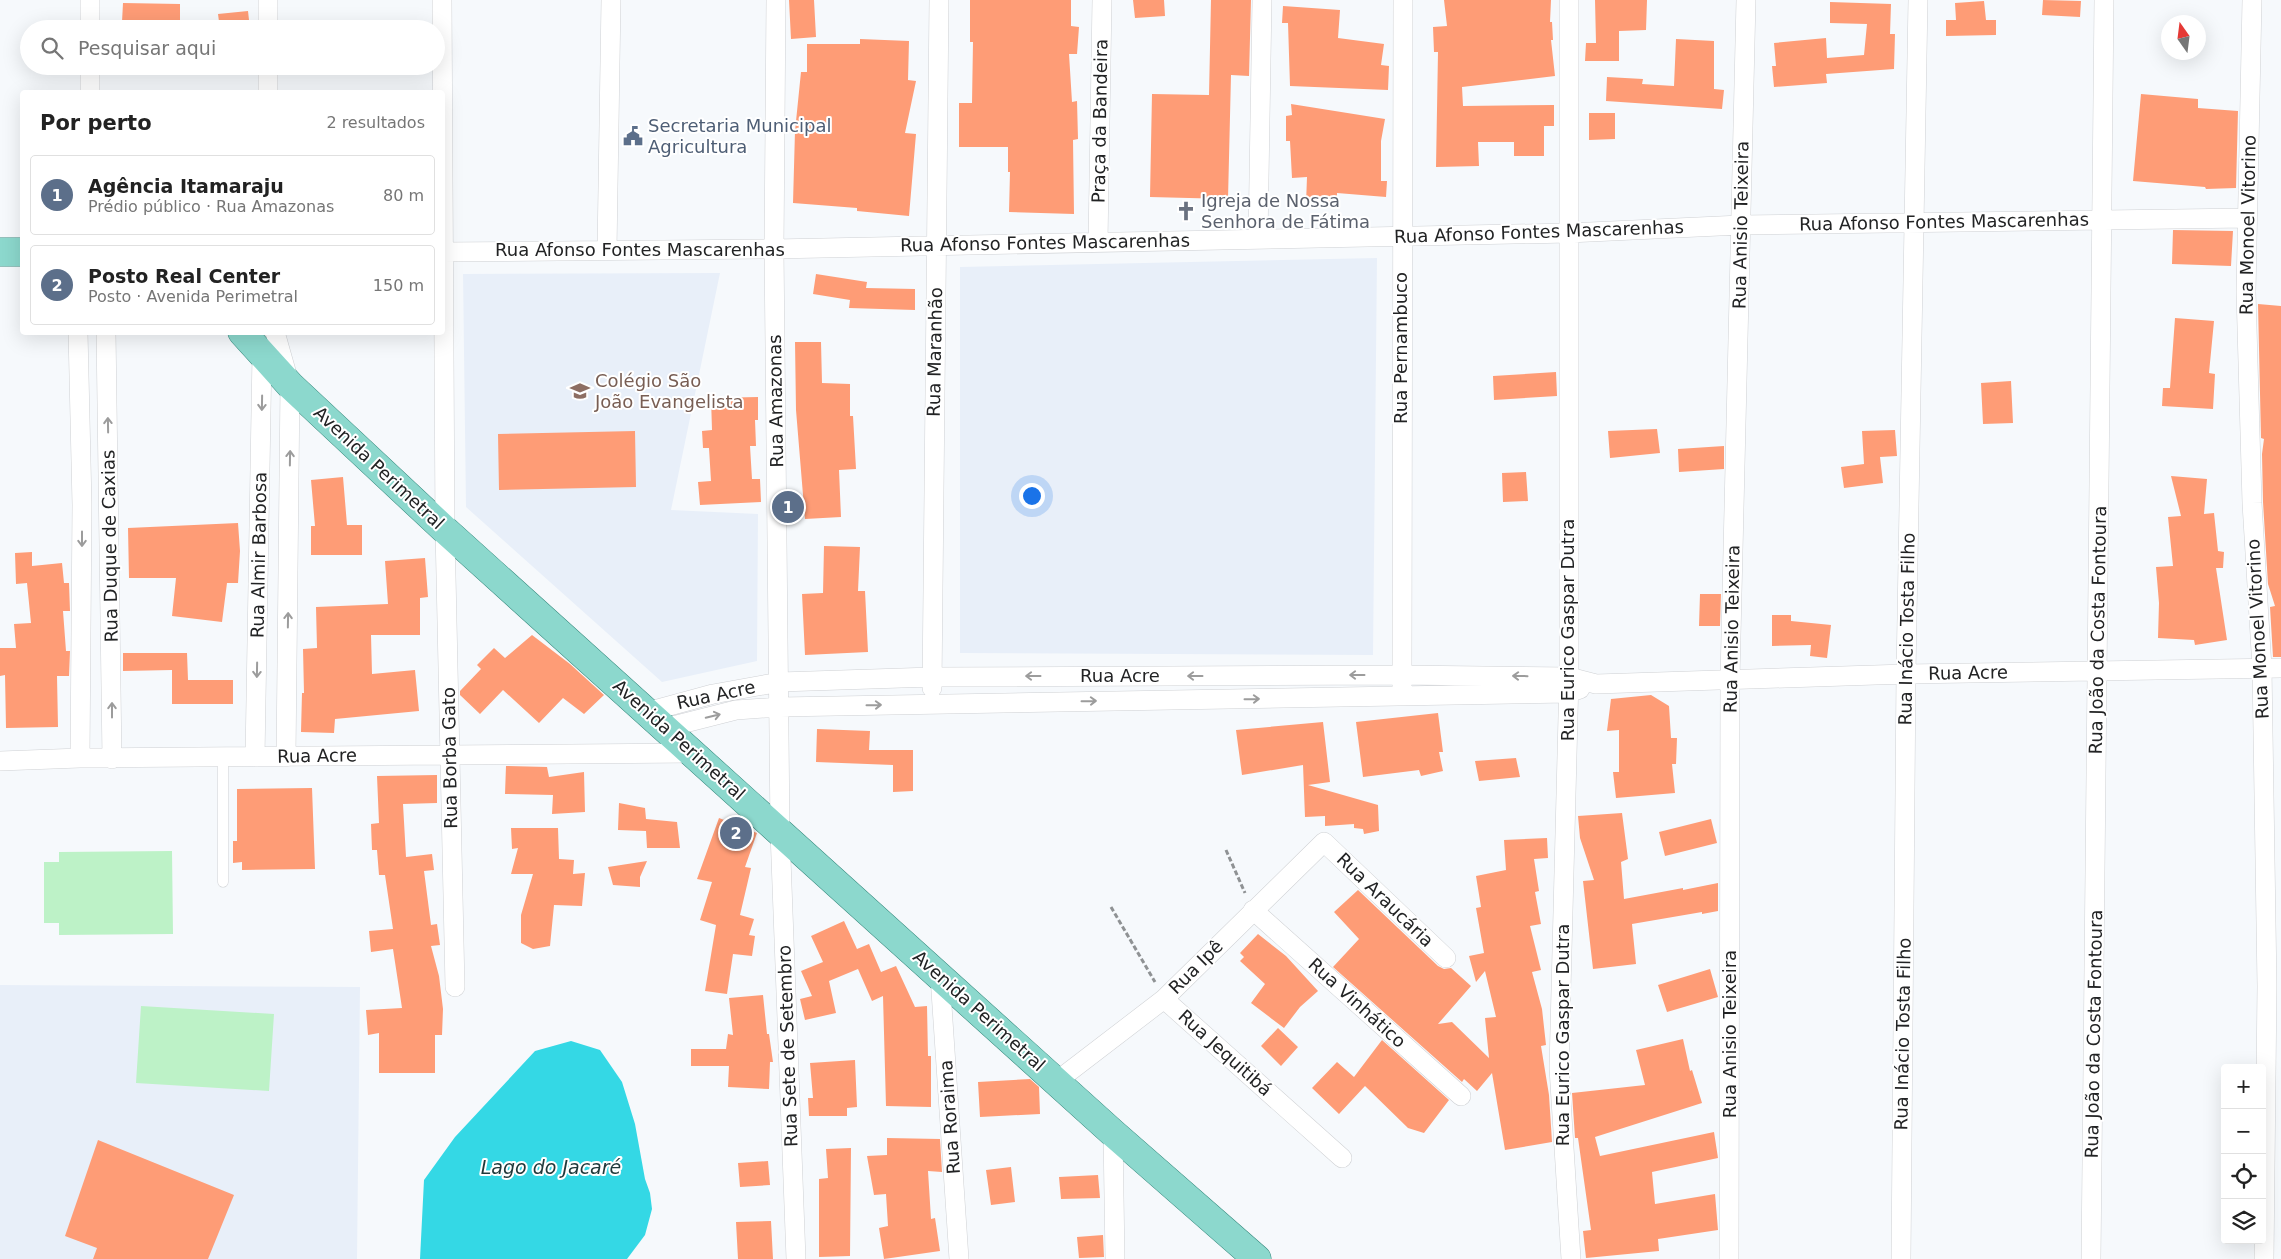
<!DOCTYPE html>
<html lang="pt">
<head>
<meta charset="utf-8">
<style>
	body { margin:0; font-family:"DejaVu Sans",sans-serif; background:#f2f2f2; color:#222 }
	.controls { position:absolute; right:15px; bottom:15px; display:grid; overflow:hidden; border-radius:5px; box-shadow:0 5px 20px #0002 }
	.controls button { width:45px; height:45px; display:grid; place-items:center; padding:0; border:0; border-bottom:1px solid #e0e0e0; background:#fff; color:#222; font:25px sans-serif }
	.compass { position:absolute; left:2161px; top:15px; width:45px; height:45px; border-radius:50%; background:#fff; box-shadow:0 5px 20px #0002; rotate:346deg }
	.you { position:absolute; left:1031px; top:495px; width:18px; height:18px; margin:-12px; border:4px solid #fff; border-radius:50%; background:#1a73e8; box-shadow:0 0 0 8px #1a73e833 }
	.badge { display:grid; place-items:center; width:32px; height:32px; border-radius:50%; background:#b6570d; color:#fff; font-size:16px; font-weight:700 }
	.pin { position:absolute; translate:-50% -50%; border:2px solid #fff; box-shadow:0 1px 5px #0006 }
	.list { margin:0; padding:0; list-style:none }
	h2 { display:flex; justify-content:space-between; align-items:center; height:65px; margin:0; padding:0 20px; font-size:21px }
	h2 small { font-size:16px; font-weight:400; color:#767676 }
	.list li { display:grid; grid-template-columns:32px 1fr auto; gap:15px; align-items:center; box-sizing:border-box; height:80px; margin:0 10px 10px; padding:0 10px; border:1px solid #e0e0e0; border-radius:5px }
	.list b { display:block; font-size:19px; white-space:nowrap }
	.list p { margin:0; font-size:16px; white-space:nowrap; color:#767676 }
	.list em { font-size:16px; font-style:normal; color:#767676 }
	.icon { flex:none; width:28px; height:28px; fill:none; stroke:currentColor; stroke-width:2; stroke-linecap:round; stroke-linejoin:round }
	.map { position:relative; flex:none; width:2281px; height:1259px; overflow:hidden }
	.search { position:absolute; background:#fff; box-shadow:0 5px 20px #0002; left:20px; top:20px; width:425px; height:55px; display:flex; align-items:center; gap:12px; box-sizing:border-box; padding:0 18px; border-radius:28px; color:#767676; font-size:19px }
	.panel { position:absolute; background:#fff; box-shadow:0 5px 20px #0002; left:20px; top:90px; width:425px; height:245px; border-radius:5px }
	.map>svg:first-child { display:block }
	.built { fill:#e8eff9 }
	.green { fill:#bdf2c7 }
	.water { fill:#34d8e5 }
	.building { fill:#fe9c76 }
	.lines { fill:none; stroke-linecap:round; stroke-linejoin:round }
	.service-casing { stroke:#cfd1d4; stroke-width:11 }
	.minor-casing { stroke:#cfd1d4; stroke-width:20 }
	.primary-casing { stroke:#35887c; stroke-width:29 }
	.path { stroke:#8f9294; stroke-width:3; stroke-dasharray:5 2.5; stroke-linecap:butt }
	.service { stroke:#fff; stroke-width:10 }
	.minor { stroke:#fff; stroke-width:19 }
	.primary { stroke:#8cd8cd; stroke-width:28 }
	.oneway { stroke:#9c9c9c }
	.labels { text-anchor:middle; stroke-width:4; stroke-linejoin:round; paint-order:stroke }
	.street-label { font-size:18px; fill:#222324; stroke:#fff }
	.service-label { font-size:18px; fill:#4e5e75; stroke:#fff; text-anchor:start }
	.worship-label { font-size:18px; fill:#5b616d; stroke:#fff; text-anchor:start }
	.education-label { font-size:18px; fill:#785e54; stroke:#fff; text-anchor:start }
	.water-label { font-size:19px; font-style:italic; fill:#1f383a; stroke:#fff }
</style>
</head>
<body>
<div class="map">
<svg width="2281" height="1259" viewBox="0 0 2281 1259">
	<rect width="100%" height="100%" fill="#f6f9fc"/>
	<path class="built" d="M1377,258L1373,655L960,653V267Z
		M720,273L671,510L758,514L757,661L662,682L466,507L463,274Z
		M0,985L360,987L357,1259H0Z"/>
	<path class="green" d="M172,851L173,934L59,935V923H44V862H59V852Z
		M141,1006L274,1014L269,1091L136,1083Z"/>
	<path class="water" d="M571,1041L600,1050L622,1082L635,1124L645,1179L650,1193L652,1209L645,1235L627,1259H420L424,1180L455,1137L535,1051Z"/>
	<path class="building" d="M789,0H814L816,37L791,39Z
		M970,0H1071V26L1079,27L1077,54H1069L1072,102L1077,101L1078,139L1073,140L1074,214L1009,212L1010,172H1008V147H959V103H972L973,42H970Z
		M1133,0H1164L1165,16L1135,18Z
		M1211,0H1251L1249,76L1231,75L1228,199L1150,197L1152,94L1209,95Z
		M1444,0H1551L1550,22H1552L1553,40H1551L1555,76L1462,87L1463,106L1554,105V126H1544V156H1514V142H1478L1479,166L1436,167L1438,52H1434L1433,27L1447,26Z
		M1595,0H1647L1646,30L1619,31V61H1585L1586,43H1596Z
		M2043,0L2081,1L2080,17L2042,15Z
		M1984,1L1986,20H1996V35L1946,36V20H1956L1955,3Z
		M1830,2L1891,4L1890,34H1895L1894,69L1826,74L1827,83L1774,87L1772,66H1776L1774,43L1826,38L1827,58L1864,55L1867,24L1830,23Z
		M123,3L180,4V29H135V23L122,22Z
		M1283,6L1340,10L1338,38L1384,44L1381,65L1389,66L1388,90L1290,86L1288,23H1282Z
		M248,11L250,29H220L218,14Z
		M860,39L909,41L908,80L916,81L905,133L916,134L909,216L857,211V208L793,203L795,131L801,72H807V44H860Z
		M1676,39L1714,41V89L1724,90L1722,109L1606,101L1607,77L1643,79L1642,84L1674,86Z
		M2141,94L2198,99V108L2238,111L2236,188L2206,189L2205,187L2133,181Z
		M1291,104L1385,119L1381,141V181H1387L1386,197L1337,193V205L1306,204L1307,177L1292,178L1290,141H1286V116L1292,115Z
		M1589,113H1615V139L1589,140Z
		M2173,230L2233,231L2231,266L2172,264Z
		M816,274L867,282L866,288L915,289V310L849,308L850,300L813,294Z
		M2258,304L2281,306V657H2273L2270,607L2275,606L2268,584L2263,502L2262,454L2264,439L2261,438Z
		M2175,318L2214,321L2209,373L2215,374L2213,409L2162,406L2163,388H2170Z
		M795,342H821L822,383L850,384V416H853L856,469L839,470L841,517L805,519L796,410Z
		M1556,372L1557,396L1494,400L1493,376Z
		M2011,381L2013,423L1983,424L1981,383Z
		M758,397V420H755L756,446H750L752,479H760L761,502L700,505L698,482L711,481L709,448H703L702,431L712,430L711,398Z
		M1657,429L1660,453L1610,458L1608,431Z
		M1895,430L1897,456L1880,457L1883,483L1844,488L1841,467L1864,464L1862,431Z
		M635,431L636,487L499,490L498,434Z
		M1724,446V469L1679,472L1678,449Z
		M1526,472L1528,501L1503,502L1502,473Z
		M2171,476L2207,479L2204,514L2214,513L2218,551L2224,552L2223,568H2216L2227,640L2195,645L2194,640L2158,638L2159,603L2156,567L2173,566L2168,517L2181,516Z
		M343,477L347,525H362V555H311V526H315L311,480Z
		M238,523L240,551L238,583H227L222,622L172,616L176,578H129L128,528Z
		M824,546L860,547L858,591H865L868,652L805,655L802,594L823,593Z
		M32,552V566L62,563L64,583H69L70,611H63L66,651H70L69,676H57L58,727L6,728L5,675L0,676V648H16L14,624L31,623L27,583L16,584L15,553Z
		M425,558L428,597L420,598V635H371L372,674L415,670L419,711L335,719L334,733L301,732L302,693H304L303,649L317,648L316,607L388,604L385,561Z
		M1700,594H1721L1720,626H1699Z
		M1772,615H1791V621L1831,625L1827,658L1810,656L1811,645L1772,646Z
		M532,635L570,664L604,695L584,714L563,698L539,723L503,690L480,714L460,695V691L481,669L477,665L494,648L505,658Z
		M123,653H187L188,680H233V704H172V670L123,671Z
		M1651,695L1669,706L1671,738H1677L1676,764H1672L1675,793L1616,798L1613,772H1619V730L1607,731L1611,699Z
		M1438,713L1443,752H1439L1443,771L1421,776L1419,770L1363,777L1356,722Z
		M1323,722L1330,782L1308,785L1378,805L1379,831L1364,834L1363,829L1354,828V824L1325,826V816L1305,817L1303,765L1242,775L1236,730Z
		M817,729L870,731L869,750H913V791L893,792V765L816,762Z
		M1516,758L1520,777L1479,781L1475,761Z
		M506,766L547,767L549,777L584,772L585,812L552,814L553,795L505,794Z
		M437,775V803L403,804L406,857L432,854L434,870L424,871L431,925L437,924L440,945L431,946L439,976L443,1009L442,1035H435V1073H379V1033L368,1035L366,1010L402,1008L393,949L371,952L369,931L393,929L385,875H379L377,850H372L371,824L379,823L377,776Z
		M312,788L315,869L242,870V862L233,863V841H237V789Z
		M619,803L645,808L646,819L677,822L680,848H647L646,831L618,830Z
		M1622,813L1628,859L1621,862L1624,899L1683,888V890L1718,883V911L1702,914V912L1632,924L1636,964L1593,969L1583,881L1594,880L1580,838L1578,816Z
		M719,818L757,833L745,867L751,868L740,915L754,919L749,935L755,936L752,956L733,954L727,994L705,991L716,925L700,920L712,882L697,879Z
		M1711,819L1717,843L1665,856L1659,832Z
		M511,828H558L559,859L574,860L573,874L585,873L582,906L554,905L550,946L533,949L521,943V915L533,874H511L518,848L512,849Z
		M1547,838L1548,858L1534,859L1539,891L1535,892L1541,924L1530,926L1541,970L1532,972L1542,1009L1546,1045L1541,1046L1549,1095L1552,1142L1505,1150L1492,1073L1477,1091L1464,1079L1462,1082L1333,967L1359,939L1334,912L1358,890L1438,966L1444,969L1451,968L1471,986L1438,1024L1452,1022L1489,1058L1485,1018L1496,1017L1485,971L1476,982L1469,956L1484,953L1476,908L1481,907L1476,876L1506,870L1504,840Z
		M647,861L640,877V887L613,885L608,867Z
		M844,921L857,949L869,944L881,972L896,966L915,1007L927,1006L928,1056H931V1107L886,1106L883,996L872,1001L858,969L829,981L836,1013L805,1020L800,999L812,996L801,971L823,962L811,936Z
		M1258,934L1286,956L1318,991L1300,1007L1284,1028L1251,1003L1265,984L1240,961L1244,957L1240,953Z
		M1710,969L1718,997L1667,1012L1658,985Z
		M763,995L767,1034H769L773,1062H770L769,1089L728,1087L729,1066H691V1049H726L728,1034L733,1035L729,998Z
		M1278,1028L1298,1047L1281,1066L1261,1046Z
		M1683,1039L1690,1071L1692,1070L1702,1103L1595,1137L1600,1156L1714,1132L1718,1158L1652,1172L1655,1204L1715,1194L1718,1230L1658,1239L1659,1251L1586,1258L1583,1231L1591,1230L1578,1138H1575L1572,1093L1645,1085L1636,1050Z
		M1382,1040L1449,1100L1424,1133L1408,1128L1365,1086L1339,1114L1312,1088L1337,1062L1354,1077Z
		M855,1060L857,1107L847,1108V1116H809L808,1098H813L810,1063Z
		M1030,1079L1039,1087L1040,1114L980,1117L978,1082Z
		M887,1138L940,1139L942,1172L928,1171L931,1219L935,1218L940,1251L884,1259L879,1228L888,1226L886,1194L874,1195L867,1156L887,1155Z
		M98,1140L234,1195L208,1259H93L97,1248L65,1236Z
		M851,1148L850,1256L819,1257V1179L828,1178L826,1149Z
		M768,1161L770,1185L740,1187L738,1163Z
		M1011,1167L1015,1202L991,1205L986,1170Z
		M1098,1175L1100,1198L1061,1199L1059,1177Z
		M771,1221L773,1259H738L736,1222Z
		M1103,1235L1104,1257L1079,1258L1077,1237Z"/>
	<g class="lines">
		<defs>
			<path id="service" d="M223,882V757"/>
			<path id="minor" d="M268,0V29
				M442,0L445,530L455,987
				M776,0L774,249L780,832L796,1259
				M1569,0V677L1559,1068L1571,1259
				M2252,0L2246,292L2252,503L2262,668L2267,986L2264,1259
				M90,29V0
				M268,66V92
				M90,92V66
				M1258,238L1262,0
				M1098,242L1102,0
				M607,250L611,0
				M442,252L774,249L1568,233L1741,225L2246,218
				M78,332L82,505L80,758
				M106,332L112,759
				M275,332L290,385L286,757
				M932,688L939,0
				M1402,688L1403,0
				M647,712L713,694L780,682L932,677L1401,675L1569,677L1596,684L1906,674L2281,668
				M665,728L736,710L780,707L1568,693L1580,689
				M255,757L262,354L264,351
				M0,761L80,758L693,753
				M1253,910L1461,1096
				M940,976L959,1259
				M1164,999L1342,1158
				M1057,1081L1164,999L1324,842L1446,958
				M1113,1133L1115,1259
				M1729,1259L1730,678L1746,0
				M1901,1259L1906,674L1918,0
				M2091,1259L2104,0"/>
			<path id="primary" d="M0,252H22
				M242,332L290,385L445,530L1113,1133L1257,1259"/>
		</defs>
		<use href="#service" class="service-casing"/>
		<use href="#minor" class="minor-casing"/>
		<use href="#primary" class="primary-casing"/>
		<path class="path" d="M1226,850L1245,893
			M1111,907L1155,982"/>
		<use href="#service" class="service"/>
		<use href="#minor" class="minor"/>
		<use href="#primary" class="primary"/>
	</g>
	<defs><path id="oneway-shaft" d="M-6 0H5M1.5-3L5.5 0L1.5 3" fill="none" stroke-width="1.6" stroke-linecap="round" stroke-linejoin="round" transform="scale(1.25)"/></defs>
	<g class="oneway">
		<use href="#oneway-shaft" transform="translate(262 403) rotate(91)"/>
		<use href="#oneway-shaft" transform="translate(108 425) rotate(-91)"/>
		<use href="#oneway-shaft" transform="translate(290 458) rotate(-89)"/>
		<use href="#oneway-shaft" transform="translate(82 539) rotate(90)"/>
		<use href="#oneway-shaft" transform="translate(288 620) rotate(-89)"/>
		<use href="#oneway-shaft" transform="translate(257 670) rotate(91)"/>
		<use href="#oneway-shaft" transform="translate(1357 675) rotate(180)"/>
		<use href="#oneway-shaft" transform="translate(1033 676) rotate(180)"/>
		<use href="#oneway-shaft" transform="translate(1195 676) rotate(180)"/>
		<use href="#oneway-shaft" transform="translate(1520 676) rotate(-179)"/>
		<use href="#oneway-shaft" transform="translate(1252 699) rotate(-1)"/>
		<use href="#oneway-shaft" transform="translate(1089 701) rotate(-1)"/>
		<use href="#oneway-shaft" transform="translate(874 705) rotate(-1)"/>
		<use href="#oneway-shaft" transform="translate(112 710) rotate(-90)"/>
		<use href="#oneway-shaft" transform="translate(713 716) rotate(-14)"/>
	</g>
	<defs>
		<symbol id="civic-bare" viewBox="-9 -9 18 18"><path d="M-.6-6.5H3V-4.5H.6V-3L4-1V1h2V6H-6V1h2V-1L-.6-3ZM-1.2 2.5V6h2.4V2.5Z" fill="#5c6f8a" stroke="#fff" stroke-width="2.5" paint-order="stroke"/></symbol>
		<symbol id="church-bare" viewBox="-9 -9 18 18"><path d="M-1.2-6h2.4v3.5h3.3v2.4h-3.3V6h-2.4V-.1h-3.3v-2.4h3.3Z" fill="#6b7280" stroke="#fff" stroke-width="2.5" paint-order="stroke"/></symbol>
		<symbol id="school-bare" viewBox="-9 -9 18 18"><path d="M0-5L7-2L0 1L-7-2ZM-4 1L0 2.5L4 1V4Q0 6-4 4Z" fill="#8d6e63" stroke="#fff" stroke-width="2.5" paint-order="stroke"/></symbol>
	</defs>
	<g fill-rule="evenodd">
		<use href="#civic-bare" x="619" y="122" width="28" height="28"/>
		<use href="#church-bare" x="1172" y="197" width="28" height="28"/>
		<use href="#school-bare" x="566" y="377" width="28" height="28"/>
	</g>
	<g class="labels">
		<g class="street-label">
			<text transform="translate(1100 121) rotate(-89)" y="6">Praça da Bandeira</text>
			<text transform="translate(1944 222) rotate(-1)" y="6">Rua Afonso Fontes Mascarenhas</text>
			<text transform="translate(1741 225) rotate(-89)" y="6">Rua Anisio Teixeira</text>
			<text transform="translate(2248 225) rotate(-89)" y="6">Rua Monoel Vitorino</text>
			<text transform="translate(1539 232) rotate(-2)" y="6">Rua Afonso Fontes Mascarenhas</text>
			<text transform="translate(1045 243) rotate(-1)" y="6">Rua Afonso Fontes Mascarenhas</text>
			<text x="640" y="256">Rua Afonso Fontes Mascarenhas</text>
			<text transform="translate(1401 348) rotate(-90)" y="6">Rua Pernambuco</text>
			<text transform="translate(935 352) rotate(-89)" y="6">Rua Maranhão</text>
			<text transform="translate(776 401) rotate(-91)" y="6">Rua Amazonas</text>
			<text transform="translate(379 468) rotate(43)" y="6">Avenida Perimetral</text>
			<text transform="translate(110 546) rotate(-91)" y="6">Rua Duque de Caxias</text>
			<text transform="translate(259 555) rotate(-89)" y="6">Rua Almir Barbosa</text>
			<text transform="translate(1732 629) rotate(-89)" y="6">Rua Anisio Teixeira</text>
			<text transform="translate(1907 629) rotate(-89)" y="6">Rua Inácio Tosta Filho</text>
			<text transform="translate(2258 629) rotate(-93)" y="6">Rua Monoel Vitorino</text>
			<text transform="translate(1568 630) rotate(-90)" y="6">Rua Eurico Gaspar Dutra</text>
			<text transform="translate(2098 630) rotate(-89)" y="6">Rua João da Costa Fontoura</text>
			<text transform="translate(1968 673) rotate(-1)" y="6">Rua Acre</text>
			<text x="1120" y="682">Rua Acre</text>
			<text transform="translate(716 695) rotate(-12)" y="6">Rua Acre</text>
			<text transform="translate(679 740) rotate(42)" y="6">Avenida Perimetral</text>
			<text transform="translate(317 756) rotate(-1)" y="6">Rua Acre</text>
			<text transform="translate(450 758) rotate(-91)" y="6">Rua Borba Gato</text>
			<text transform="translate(1385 900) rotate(44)" y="6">Rua Araucária</text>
			<text transform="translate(1196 967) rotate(-45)" y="6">Rua Ipê</text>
			<text transform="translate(1357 1003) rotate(42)" y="6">Rua Vinhático</text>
			<text transform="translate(979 1011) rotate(42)" y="6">Avenida Perimetral</text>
			<text transform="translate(1730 1034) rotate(-90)" y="6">Rua Anisio Teixeira</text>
			<text transform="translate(1903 1034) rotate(-89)" y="6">Rua Inácio Tosta Filho</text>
			<text transform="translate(2094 1034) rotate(-89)" y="6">Rua João da Costa Fontoura</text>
			<text transform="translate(1563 1035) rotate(-90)" y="6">Rua Eurico Gaspar Dutra</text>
			<text transform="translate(788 1046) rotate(-92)" y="6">Rua Sete de Setembro</text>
			<text transform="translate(1225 1053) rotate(42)" y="6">Rua Jequitibá</text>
			<text transform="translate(950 1117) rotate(-94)" y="6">Rua Roraima</text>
		</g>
		<g class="service-label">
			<text x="648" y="132">Secretaria Municipal<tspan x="648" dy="21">Agricultura</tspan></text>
		</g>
		<g class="worship-label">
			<text x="1201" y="207">Igreja de Nossa<tspan x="1201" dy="21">Senhora de Fátima</tspan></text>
		</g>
		<g class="education-label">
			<text x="595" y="387">Colégio São<tspan x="595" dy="21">João Evangelista</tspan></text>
		</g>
		<g class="water-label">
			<text x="551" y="1174">Lago do Jacaré</text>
		</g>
	</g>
</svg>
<div class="controls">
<button>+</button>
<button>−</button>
<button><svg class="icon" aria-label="locate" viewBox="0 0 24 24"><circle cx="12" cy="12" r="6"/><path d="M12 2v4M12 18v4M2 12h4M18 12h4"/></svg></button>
<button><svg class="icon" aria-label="layers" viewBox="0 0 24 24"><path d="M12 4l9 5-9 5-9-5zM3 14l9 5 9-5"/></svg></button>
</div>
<svg class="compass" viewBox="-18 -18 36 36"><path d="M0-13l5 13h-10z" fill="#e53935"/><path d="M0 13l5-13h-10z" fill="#767676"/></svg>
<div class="you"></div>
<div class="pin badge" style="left:788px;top:507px;background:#5c6f8a">1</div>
<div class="pin badge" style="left:736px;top:833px;background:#5c6f8a">2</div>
<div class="search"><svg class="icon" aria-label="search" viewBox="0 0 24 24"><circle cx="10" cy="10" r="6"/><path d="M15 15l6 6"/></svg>Pesquisar aqui</div>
<section class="panel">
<h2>Por perto<small>2 resultados</small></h2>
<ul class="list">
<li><span class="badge" style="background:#5c6f8a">1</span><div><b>Agência Itamaraju</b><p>Prédio público · Rua Amazonas</p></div><em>80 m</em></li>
<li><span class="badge" style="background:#5c6f8a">2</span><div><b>Posto Real Center</b><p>Posto · Avenida Perimetral</p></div><em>150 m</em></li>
</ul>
</section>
</div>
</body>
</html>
